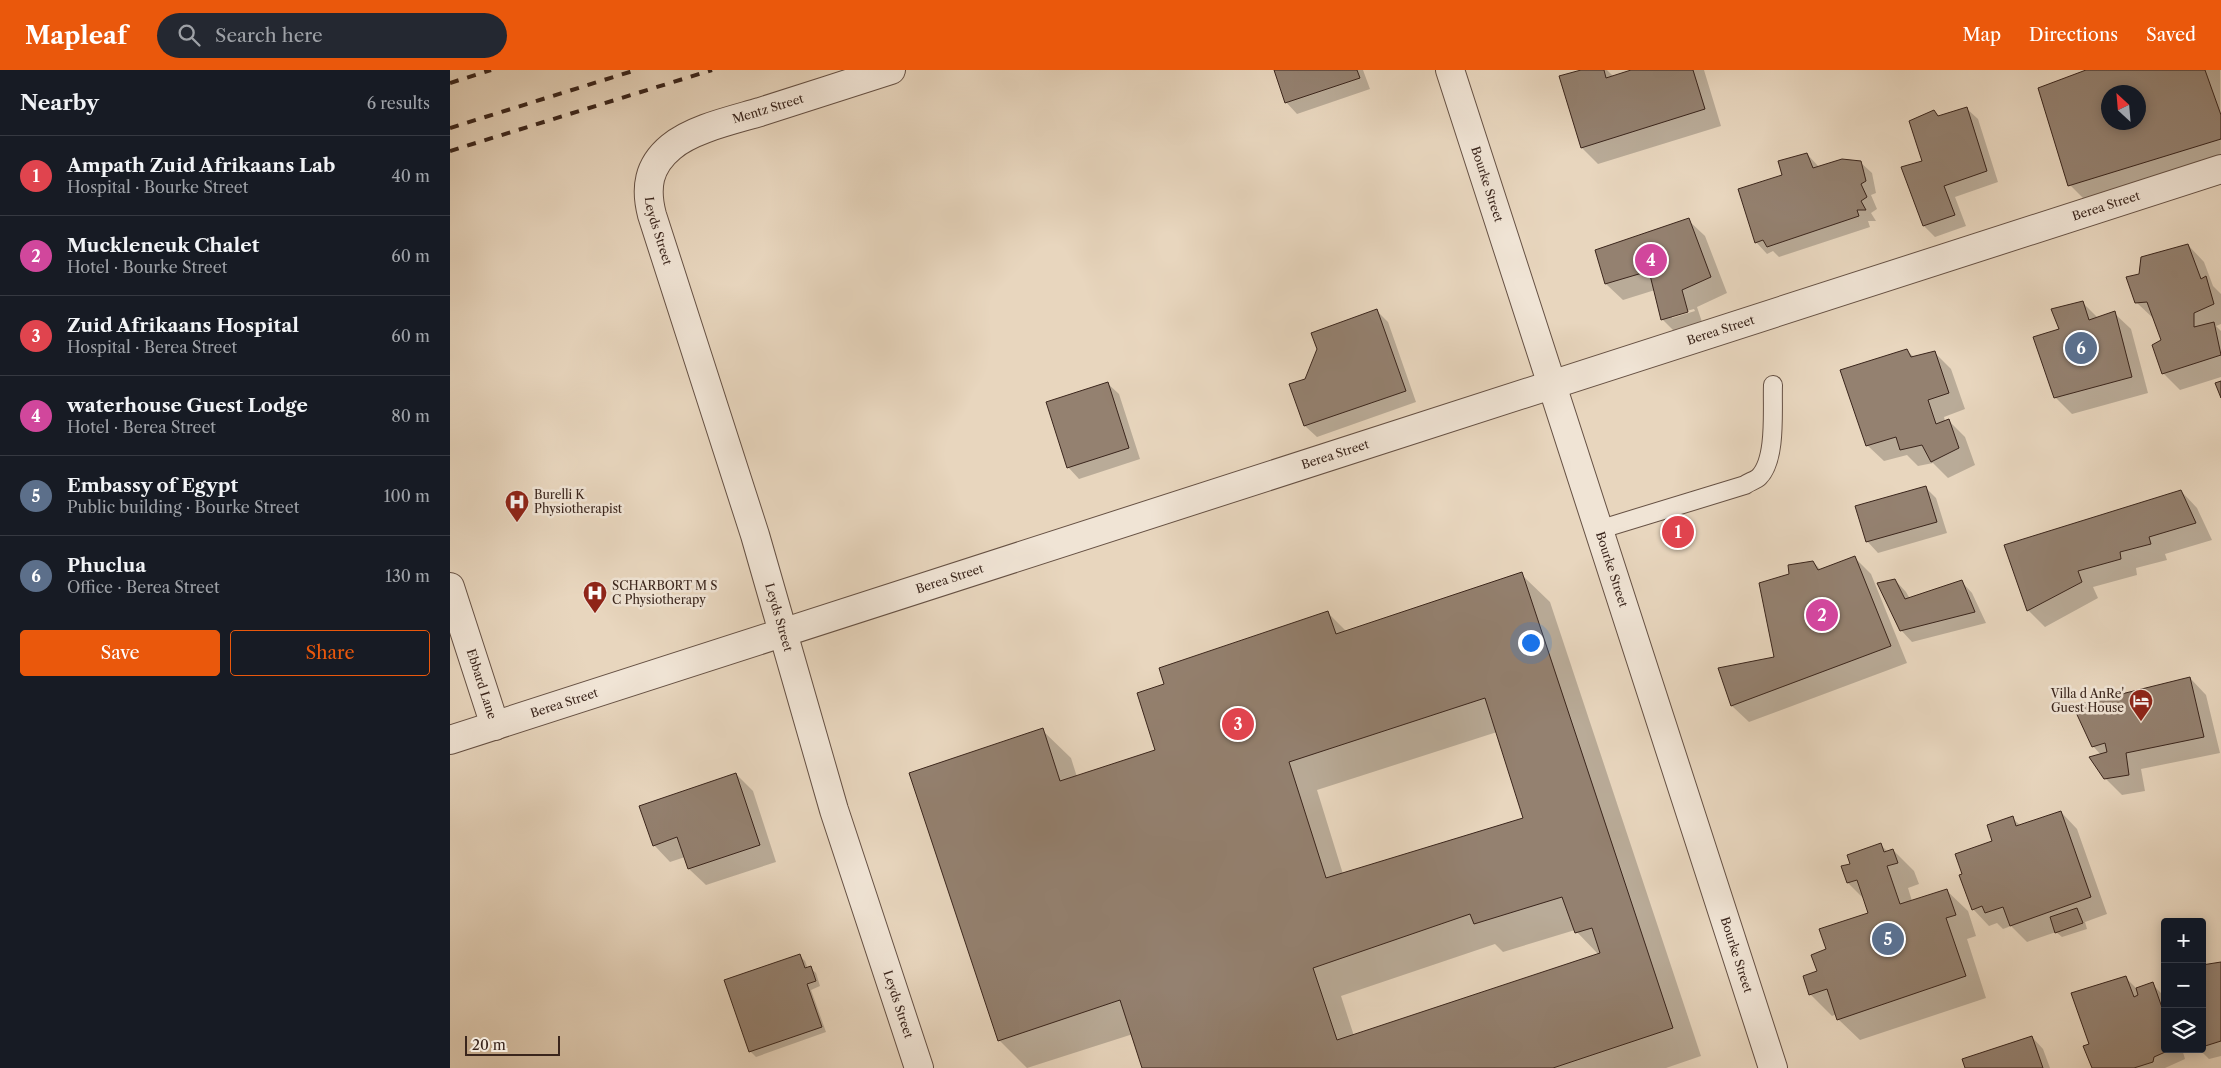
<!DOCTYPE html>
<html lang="en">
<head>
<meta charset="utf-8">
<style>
	body { margin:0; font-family:"Libre Caslon Text",serif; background:#242831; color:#f1f3f6 }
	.controls { position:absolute; right:15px; bottom:15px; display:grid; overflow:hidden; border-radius:5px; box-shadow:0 2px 12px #0003 }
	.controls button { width:45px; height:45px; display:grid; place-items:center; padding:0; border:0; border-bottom:1px solid #363941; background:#171b24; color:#f1f3f6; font:25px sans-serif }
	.compass { position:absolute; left:1651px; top:15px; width:45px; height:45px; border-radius:50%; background:#171b24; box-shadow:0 2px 12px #0003; rotate:334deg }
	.scale { position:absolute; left:15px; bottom:12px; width:95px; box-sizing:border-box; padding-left:5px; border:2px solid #3a251c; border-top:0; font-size:14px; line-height:18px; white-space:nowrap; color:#3a251c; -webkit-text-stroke:4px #f0e4d5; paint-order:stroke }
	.you { position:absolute; left:1080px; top:572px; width:18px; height:18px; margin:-12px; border:4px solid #fff; border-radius:50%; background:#1a73e8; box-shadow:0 0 0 8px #1a73e833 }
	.badge { display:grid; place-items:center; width:32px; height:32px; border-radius:50%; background:#ea580c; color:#fff; font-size:16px; font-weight:700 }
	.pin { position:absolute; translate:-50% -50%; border:2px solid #fff; box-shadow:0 1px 5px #0006 }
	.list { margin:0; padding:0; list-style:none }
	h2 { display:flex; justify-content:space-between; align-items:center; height:65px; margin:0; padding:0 20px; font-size:21px }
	h2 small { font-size:16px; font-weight:400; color:#9ea1a6 }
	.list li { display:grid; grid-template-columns:32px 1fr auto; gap:15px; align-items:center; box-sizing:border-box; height:80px; padding:0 20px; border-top:1px solid #363941 }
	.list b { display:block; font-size:19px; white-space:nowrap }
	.list p { margin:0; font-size:16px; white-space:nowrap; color:#9ea1a6 }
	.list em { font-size:16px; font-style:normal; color:#9ea1a6 }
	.actions { display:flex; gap:10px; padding:15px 20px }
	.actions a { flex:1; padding:11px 0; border:1px solid #ea580c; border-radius:5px; text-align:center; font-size:18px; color:#ea580c }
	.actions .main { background:#ea580c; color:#fff }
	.icon { flex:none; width:28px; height:28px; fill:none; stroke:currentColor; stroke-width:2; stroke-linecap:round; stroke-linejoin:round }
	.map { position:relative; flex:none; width:1771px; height:998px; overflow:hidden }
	header { display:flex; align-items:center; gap:30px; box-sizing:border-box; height:70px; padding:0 25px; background:#ea580c; color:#fff }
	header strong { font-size:24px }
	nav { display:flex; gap:28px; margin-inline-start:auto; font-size:18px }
	.search { width:350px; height:45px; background:#242831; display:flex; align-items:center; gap:12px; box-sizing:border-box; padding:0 18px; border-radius:28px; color:#9ea1a6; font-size:19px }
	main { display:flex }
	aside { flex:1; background:#171b24 }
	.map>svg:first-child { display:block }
	.shadow { fill:#0003; fill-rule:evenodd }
	.building { fill:#948170; stroke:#3a251c; fill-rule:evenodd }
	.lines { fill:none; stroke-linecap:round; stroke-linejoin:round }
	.lane-casing { stroke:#665144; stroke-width:20 }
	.street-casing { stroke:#665144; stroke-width:30 }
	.lane { stroke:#f0e4d5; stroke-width:18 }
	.street { stroke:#f0e4d5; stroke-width:28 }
	.rail { stroke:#3a251c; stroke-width:4; stroke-dasharray:9 9; stroke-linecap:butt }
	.labels { text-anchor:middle; stroke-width:5; stroke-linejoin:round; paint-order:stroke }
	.street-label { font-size:12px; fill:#3a251c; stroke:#f0e4d5 }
	.poi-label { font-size:12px; fill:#3a251c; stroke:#f0e4d5; text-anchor:start }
</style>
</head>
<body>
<header>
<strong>Mapleaf</strong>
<div class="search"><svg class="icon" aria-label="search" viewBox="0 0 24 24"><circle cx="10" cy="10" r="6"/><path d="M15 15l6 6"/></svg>Search here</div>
<nav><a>Map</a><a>Directions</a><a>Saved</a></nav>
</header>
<main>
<aside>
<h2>Nearby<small>6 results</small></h2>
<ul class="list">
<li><span class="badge" style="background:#e0444e">1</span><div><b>Ampath Zuid Afrikaans Lab</b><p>Hospital · Bourke Street</p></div><em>40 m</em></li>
<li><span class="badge" style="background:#d1479c">2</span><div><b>Muckleneuk Chalet</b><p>Hotel · Bourke Street</p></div><em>60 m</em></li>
<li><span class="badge" style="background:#e0444e">3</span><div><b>Zuid Afrikaans Hospital</b><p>Hospital · Berea Street</p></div><em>60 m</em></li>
<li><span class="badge" style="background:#d1479c">4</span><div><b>waterhouse Guest Lodge</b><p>Hotel · Berea Street</p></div><em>80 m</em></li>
<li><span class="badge" style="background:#5c6f8a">5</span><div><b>Embassy of Egypt</b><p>Public building · Bourke Street</p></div><em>100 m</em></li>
<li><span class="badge" style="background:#5c6f8a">6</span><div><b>Phuclua</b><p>Office · Berea Street</p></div><em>130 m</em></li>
</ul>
<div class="actions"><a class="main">Save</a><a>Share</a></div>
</aside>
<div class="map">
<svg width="1771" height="998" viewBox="0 0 1771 998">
	<rect width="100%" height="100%" fill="#e8d6be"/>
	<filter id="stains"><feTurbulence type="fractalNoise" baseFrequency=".004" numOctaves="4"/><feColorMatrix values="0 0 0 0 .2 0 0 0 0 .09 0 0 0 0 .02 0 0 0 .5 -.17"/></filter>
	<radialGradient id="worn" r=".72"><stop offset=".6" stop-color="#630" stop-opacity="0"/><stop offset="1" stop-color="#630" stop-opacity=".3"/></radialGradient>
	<path class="shadow" d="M825,0H913L920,19L847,44L836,32Z
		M1136,0H1157L1164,7L1185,0H1254L1271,56L1148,94L1132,78Z
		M1643,0H1770L1771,96L1641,136L1620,115ZM1658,22H1688V52H1658Z
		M1516,38L1528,49L1548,112L1505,127L1516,156L1485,167L1474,156V92L1484,42L1490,47Z
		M1357,84L1369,97L1410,92L1422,103L1426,123L1421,125L1427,139L1421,143L1426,151H1418L1420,157L1329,187L1323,181L1317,184L1306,172L1334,106Z
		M1238,150L1255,166L1277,223L1247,237L1254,258L1229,266L1212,249L1205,220L1173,230L1156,214ZM1244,239L1245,241L1222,248V245Z
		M1738,175L1754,192L1763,216L1771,224V254L1766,256L1771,261V307L1730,320L1713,303L1712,271L1704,249L1686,232L1691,205Z
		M1632,232L1648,248L1664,243L1681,259L1698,323L1622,344L1605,327Z
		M927,241L938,252L966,332L867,367L855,356L856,310Z
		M1456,280L1464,287L1484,282L1501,299L1515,339L1494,347L1495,351L1498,350L1515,367L1525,395L1498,408L1483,393L1468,396L1457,385L1434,391L1417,375Z
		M657,313L669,324L690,389L629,409L618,397Z
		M1475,417L1486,428L1497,463L1428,483L1417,471Z
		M1731,421L1747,438L1762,470L1715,484L1717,490L1686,498L1687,505L1643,517L1648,528L1595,557L1578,540L1556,476Z
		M1405,488L1421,504L1457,593L1299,652L1282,636L1325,588L1340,505L1363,492L1371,500Z
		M1071,504L1100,532L1251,986L1216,998H694L683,964L577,998L549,970L592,660L621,688L627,707L707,680L716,615L878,543L897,562ZM1047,662L1074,749L893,804L867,720ZM1125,860L1149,885L904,966L891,926L1045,874L1053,882Z
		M1445,510L1456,522L1460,529L1511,511L1522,523L1536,553L1462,572L1451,560Z
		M1740,608L1756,625L1770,683L1691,699L1695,721L1672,725L1655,708L1651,685L1643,676Z
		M286,704L303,721L326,792L256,815L239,799L235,787L220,792L204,775Z
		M1611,742L1627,759L1657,844L1635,852L1637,859L1612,867L1606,862L1577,872L1561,856L1553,859L1547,853L1539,856L1523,839L1544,771L1562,748L1571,756Z
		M1431,775L1438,782L1443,780L1464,801L1469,814L1458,818L1462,831L1496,820L1518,841L1526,866L1517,869L1536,928L1410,970L1388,949L1387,944L1382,946L1360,924L1377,880L1420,844L1416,831L1398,813L1402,794Z
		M349,885L355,891L358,899L360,898L366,903L370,916L361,920L376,962L306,987L300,981Z
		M1771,893V986L1759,989L1749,979H1752V896Z
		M1675,907L1687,919L1702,914L1713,925L1715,979H1732L1735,989L1715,998H1643L1641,975Z
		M1582,967L1593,979L1600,998H1516Z"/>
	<path class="building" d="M824,0H907L910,8L835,33Z
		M1131,0H1154L1156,8L1181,0H1243L1255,39L1131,78L1109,6Z
		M1636,0H1755L1771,45V69L1618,116L1588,18ZM1658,22H1688V52H1658Z
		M1517,37L1537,101L1494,116L1505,145L1473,156L1451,97L1472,91L1459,51L1484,40L1488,46Z
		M1357,83L1363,98L1392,89L1411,91L1416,111L1411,114L1417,127L1411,131L1416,140H1407L1409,146L1317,177L1313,170L1305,173L1288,119L1332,105L1328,91Z
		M1239,148L1261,207L1232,220L1238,242L1211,250L1199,201L1155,214L1145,180Z
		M1738,174L1751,209L1756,206L1764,234L1744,243V257L1764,252L1771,285L1712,304L1702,275L1711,270L1697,232L1685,233L1676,207L1689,204L1691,187Z
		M1633,231L1639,250L1665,241L1682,307L1604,328L1583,267L1609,259L1601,239Z
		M927,239L956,321L854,356L839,314L855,309L867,279L861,263Z
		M1457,279L1461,287L1485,281L1499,323L1478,330L1486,354L1499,349L1509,378L1481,392L1472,375L1450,380L1446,367L1416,376L1390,300Z
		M1771,311V328L1765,313Z
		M658,312L679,378L617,398L596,332Z
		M1476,416L1487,452L1416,472L1405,436Z
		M1731,420L1746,453L1699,467L1701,474L1670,482L1671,489L1628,501L1632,512L1577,541L1554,475Z
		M1405,486L1441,576L1281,636L1268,598L1324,587L1309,513L1339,504L1338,495L1363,491L1368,500Z
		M1072,502L1223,958L1103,998H692L670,930L548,971L459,703L593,658L610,711L705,680L687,623L714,614L709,598L878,541L886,564ZM1035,628L1073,748L876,808L839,692ZM1112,827L1125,863L1142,858L1150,883L887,970L863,898L1020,844L1024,854Z
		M1445,509L1455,529L1512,510L1525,542L1450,561L1427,513Z
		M1740,607L1754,667L1676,683L1679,705L1654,709L1639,687L1657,682L1655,673L1642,677L1623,636Z
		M286,703L310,775L238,799L227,767L203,776L189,736Z
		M1611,741L1641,827L1560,856L1553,837L1535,843L1532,836L1522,840L1509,805L1512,804L1505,784L1542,771L1537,755L1563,746L1566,756Z
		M1431,773L1434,782L1443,779L1448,793L1437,796L1450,834L1497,819L1506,845L1496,848L1516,906L1387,950L1377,919L1359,925L1353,906L1367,901L1361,885L1376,879L1369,859L1418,843L1407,810L1397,813L1391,796L1400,794L1397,785Z
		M1627,838L1633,853L1605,863L1600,847Z
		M350,884L355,898L361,896L366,911L357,914L372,957L299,982L274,910Z
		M1771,892V971L1752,977V895Z
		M1676,906L1684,927L1688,925L1686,918L1703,912L1715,946V979H1722L1704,987L1703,992L1684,998H1642L1633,976L1639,974L1621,923Z
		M1582,966L1593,998H1515L1512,989Z"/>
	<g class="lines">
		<defs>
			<path id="lane" d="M1148,460L1295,415C1299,412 1306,410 1309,407C1327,389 1322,338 1323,315"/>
			<g id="street">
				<path id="s1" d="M441,0C397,14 354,28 310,42C283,50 242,59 221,77C198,96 195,118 202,145L305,465L384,740L469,998"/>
				<path id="s2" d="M1000,0L1323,998"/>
				<path id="s3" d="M0,517L45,656"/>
				<path id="s4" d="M0,670L1771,99"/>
			</g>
		</defs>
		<use href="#lane" class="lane-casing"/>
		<use href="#street" class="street-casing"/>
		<use href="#lane" class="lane"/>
		<use href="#street" class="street"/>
		<path class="rail" d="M0,13L41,0
			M0,58L186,0
			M0,81L262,0"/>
	</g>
	<defs>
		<symbol id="hospital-pin" viewBox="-11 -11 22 30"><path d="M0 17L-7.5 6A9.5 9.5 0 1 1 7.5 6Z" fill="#8f2418" stroke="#f0e4d5"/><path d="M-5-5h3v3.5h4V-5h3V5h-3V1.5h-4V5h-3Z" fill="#fff"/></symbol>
		<symbol id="hotel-pin" viewBox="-11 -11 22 30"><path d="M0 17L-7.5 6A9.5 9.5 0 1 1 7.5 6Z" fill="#8f2418" stroke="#f0e4d5"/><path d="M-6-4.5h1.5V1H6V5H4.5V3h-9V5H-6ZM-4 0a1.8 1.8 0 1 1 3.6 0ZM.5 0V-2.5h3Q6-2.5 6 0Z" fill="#fff"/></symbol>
	</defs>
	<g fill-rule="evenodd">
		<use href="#hospital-pin" x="53" y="418" width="28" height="38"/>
		<use href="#hospital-pin" x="131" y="509" width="28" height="38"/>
		<use href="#hotel-pin" x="1677" y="617" width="28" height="38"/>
	</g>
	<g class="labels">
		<g class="street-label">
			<text transform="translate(318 39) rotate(-17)" y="4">Mentz Street</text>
			<text dy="4" stroke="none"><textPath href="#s2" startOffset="120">Bourke Street</textPath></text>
			<text dy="4" stroke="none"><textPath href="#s4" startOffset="1740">Berea Street</textPath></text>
			<text dy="4" stroke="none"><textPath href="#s1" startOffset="326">Leyds Street</textPath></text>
			<text dy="4" stroke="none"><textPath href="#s4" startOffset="1335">Berea Street</textPath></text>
			<text dy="4" stroke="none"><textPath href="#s4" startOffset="930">Berea Street</textPath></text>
			<text dy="4" stroke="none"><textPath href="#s2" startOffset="525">Bourke Street</textPath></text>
			<text dy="4" stroke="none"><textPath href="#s4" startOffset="525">Berea Street</textPath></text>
			<text dy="4" stroke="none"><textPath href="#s1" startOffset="731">Leyds Street</textPath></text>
			<text dy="4" stroke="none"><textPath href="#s3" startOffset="102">Ebbard Lane</textPath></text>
			<text dy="4" stroke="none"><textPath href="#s4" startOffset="120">Berea Street</textPath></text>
			<text dy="4" stroke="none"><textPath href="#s2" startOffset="930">Bourke Street</textPath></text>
			<text dy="4" stroke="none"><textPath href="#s1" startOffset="1136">Leyds Street</textPath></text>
		</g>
		<g class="poi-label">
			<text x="84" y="429">Burelli K<tspan x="84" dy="14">Physiotherapist</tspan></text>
			<text x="162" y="520">SCHARBORT M S<tspan x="162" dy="14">C Physiotherapy</tspan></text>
			<text x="1674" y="628" text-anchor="end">Villa d AnRe'<tspan x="1674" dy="14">Guest House</tspan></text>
		</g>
	</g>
	<rect width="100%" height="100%" filter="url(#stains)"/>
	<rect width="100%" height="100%" fill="url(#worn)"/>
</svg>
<div class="controls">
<button>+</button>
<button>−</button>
<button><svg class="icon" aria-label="layers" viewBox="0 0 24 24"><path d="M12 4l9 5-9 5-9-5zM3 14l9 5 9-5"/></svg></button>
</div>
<svg class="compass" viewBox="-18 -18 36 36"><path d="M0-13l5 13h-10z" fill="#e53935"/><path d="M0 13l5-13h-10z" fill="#9ea1a6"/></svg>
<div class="scale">20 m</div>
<div class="you"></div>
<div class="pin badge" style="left:1228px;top:462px;background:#e0444e">1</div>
<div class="pin badge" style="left:1372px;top:545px;background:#d1479c">2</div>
<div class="pin badge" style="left:788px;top:654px;background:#e0444e">3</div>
<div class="pin badge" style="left:1201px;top:190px;background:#d1479c">4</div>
<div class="pin badge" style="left:1438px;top:869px;background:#5c6f8a">5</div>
<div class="pin badge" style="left:1631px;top:278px;background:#5c6f8a">6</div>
</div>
</main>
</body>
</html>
